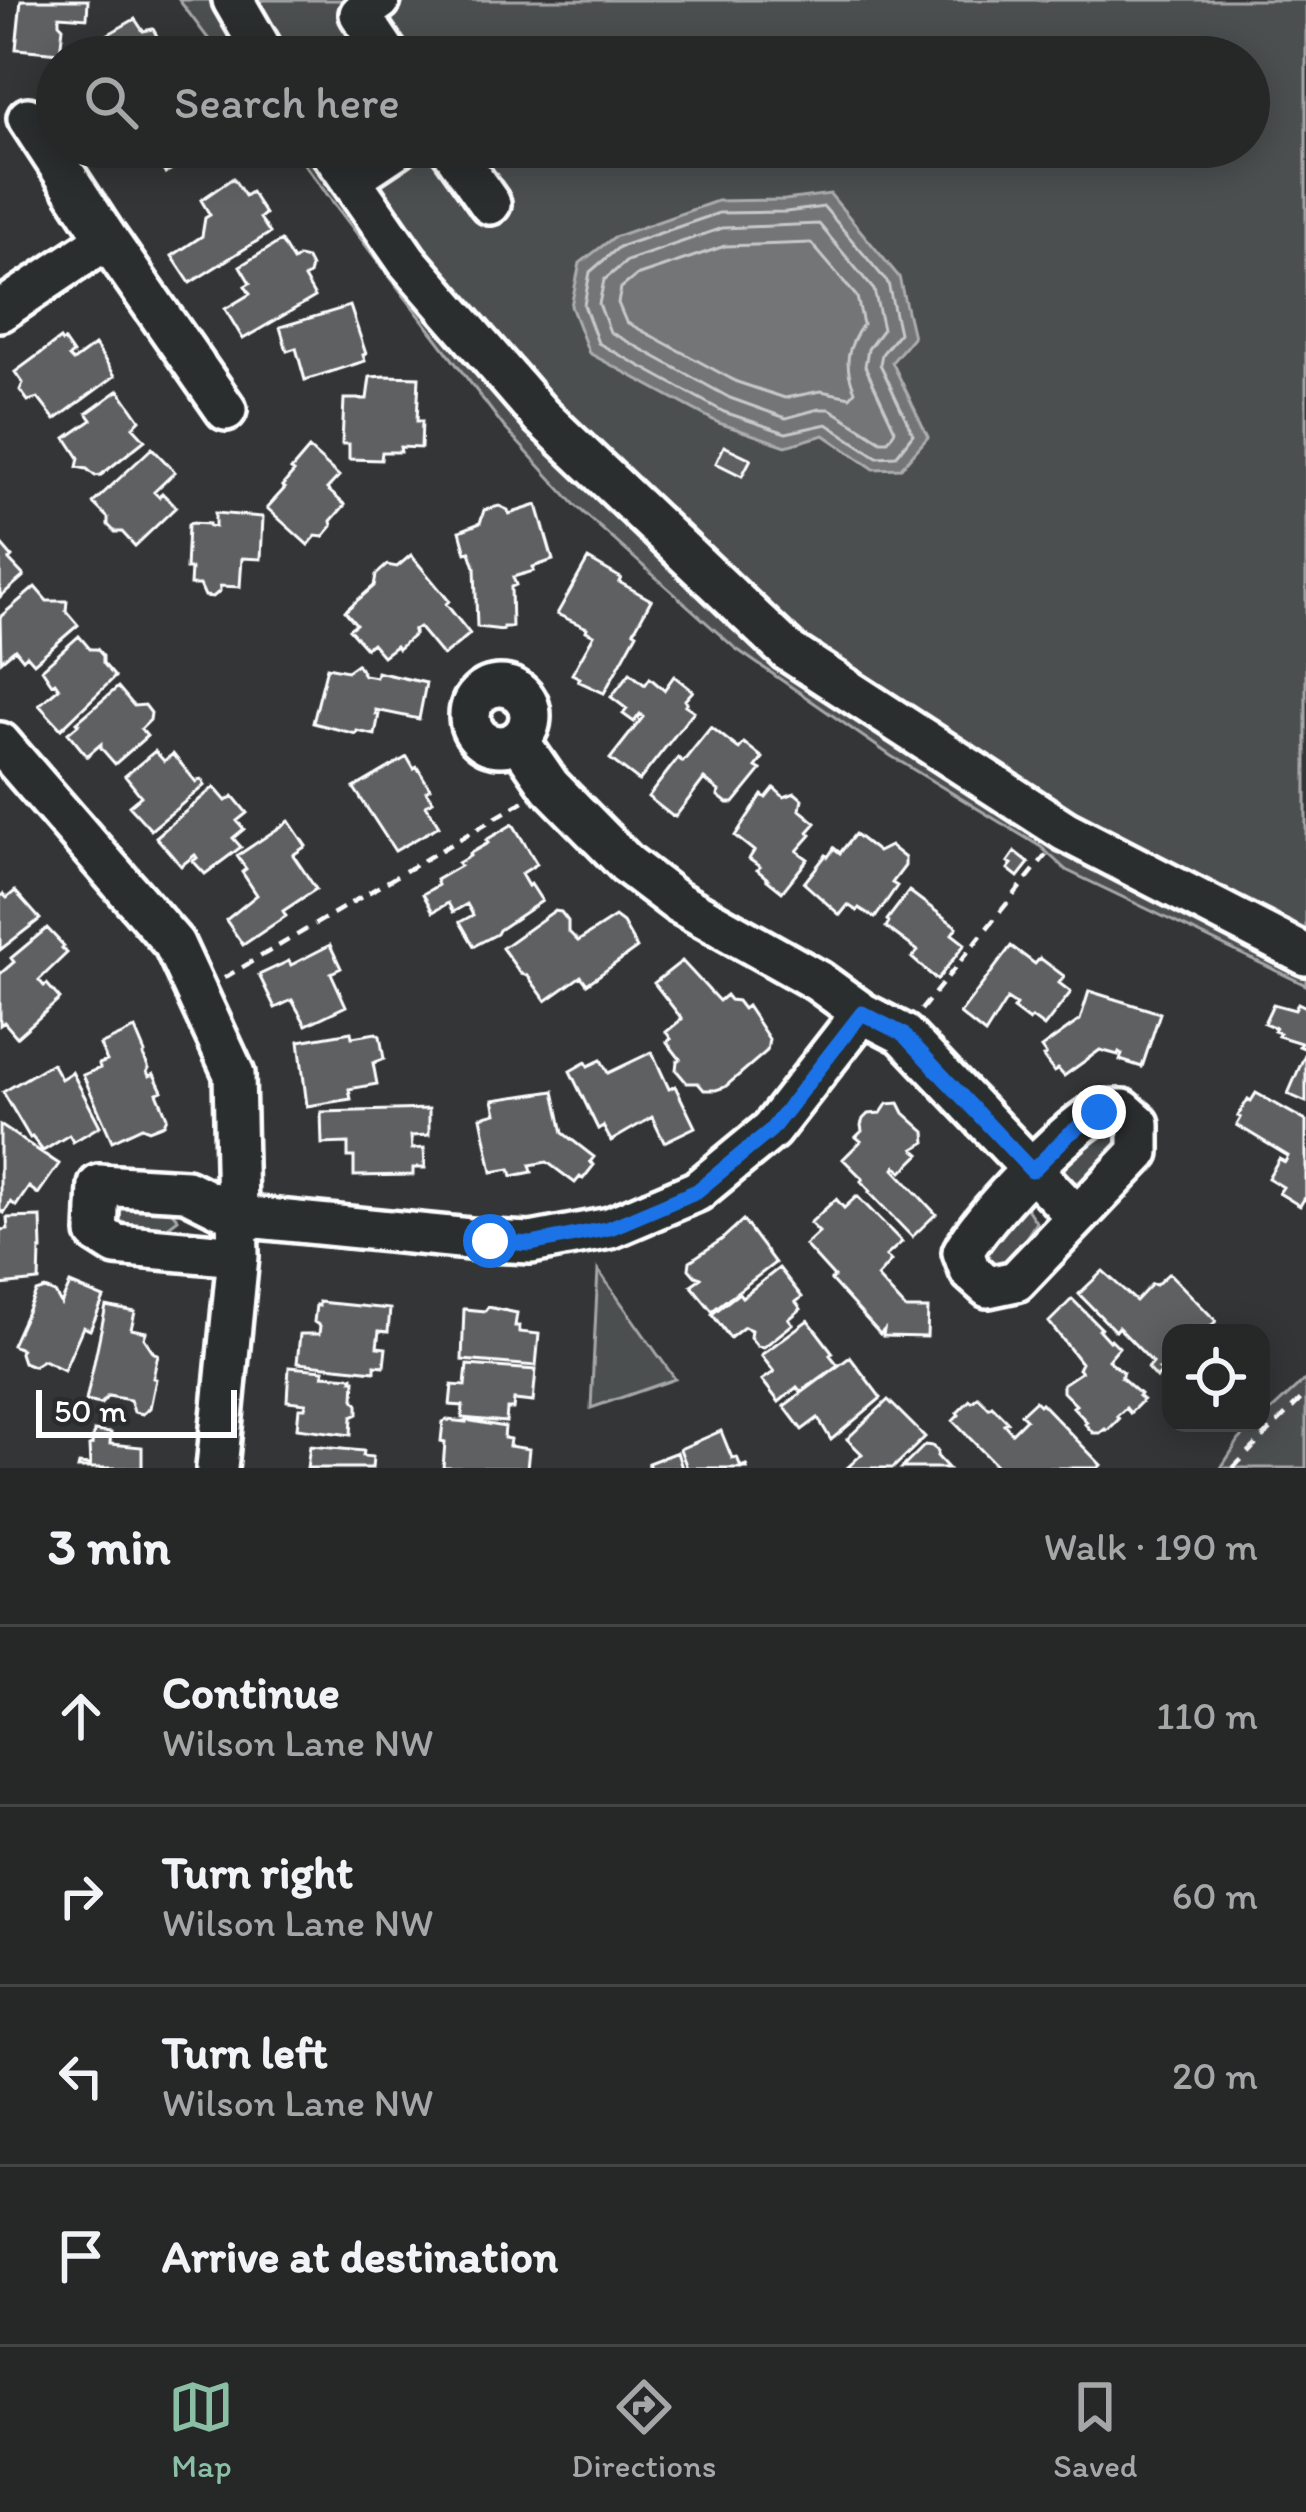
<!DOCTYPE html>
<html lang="en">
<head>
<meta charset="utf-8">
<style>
	body { margin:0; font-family:Itim,sans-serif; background:#323434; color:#f1f3f6 }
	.controls { position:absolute; right:36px; bottom:36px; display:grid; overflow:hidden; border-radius:24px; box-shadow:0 6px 30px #0003 }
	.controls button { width:108px; height:108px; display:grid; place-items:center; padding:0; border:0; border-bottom:3px solid #424445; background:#262828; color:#f1f3f6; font:60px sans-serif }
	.scale { position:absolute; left:36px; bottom:30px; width:201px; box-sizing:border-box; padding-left:12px; border:6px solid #fff; border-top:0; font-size:33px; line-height:42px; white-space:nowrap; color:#fff; -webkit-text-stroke:9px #2a2d2e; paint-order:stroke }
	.stop { position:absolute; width:36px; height:36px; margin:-27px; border:9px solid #1a73e8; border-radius:50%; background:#fff }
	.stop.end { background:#1a73e8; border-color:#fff; box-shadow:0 3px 12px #0008 }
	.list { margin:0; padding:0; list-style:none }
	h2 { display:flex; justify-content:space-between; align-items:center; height:156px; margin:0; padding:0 48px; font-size:51px }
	h2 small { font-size:39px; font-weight:400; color:#a4a6a8 }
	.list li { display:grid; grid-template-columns:78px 1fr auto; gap:36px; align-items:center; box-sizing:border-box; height:180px; padding:0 48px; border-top:3px solid #424445 }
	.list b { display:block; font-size:45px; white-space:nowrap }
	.list p { margin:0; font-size:39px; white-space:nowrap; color:#a4a6a8 }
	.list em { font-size:39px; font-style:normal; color:#a4a6a8 }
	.icon { flex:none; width:66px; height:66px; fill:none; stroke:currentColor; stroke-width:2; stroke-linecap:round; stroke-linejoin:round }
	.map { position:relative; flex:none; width:1306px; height:1468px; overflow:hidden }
	.search { position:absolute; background:#262828; box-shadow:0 6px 30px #0003; left:36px; right:36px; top:36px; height:132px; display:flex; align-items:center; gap:30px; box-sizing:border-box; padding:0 42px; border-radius:66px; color:#a4a6a8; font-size:45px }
	.sheet { height:876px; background:#262828 }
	nav { display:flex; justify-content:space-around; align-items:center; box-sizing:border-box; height:168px; border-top:3px solid #424445; background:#262828; font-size:33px; color:#a4a6a8 }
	nav a { display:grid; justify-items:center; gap:6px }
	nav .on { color:#8abfa5 }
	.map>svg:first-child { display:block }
	.green { fill:#4c4f50; stroke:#a6a7a8; stroke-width:3 }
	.water { fill:#737576; stroke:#abacad; stroke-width:3 }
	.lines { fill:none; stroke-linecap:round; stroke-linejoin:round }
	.shore { stroke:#c7c8c8; stroke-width:3 }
	.building { fill:#5f6162; stroke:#fff; stroke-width:3 }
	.minor-casing { stroke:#fff; stroke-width:48 }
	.path { stroke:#fff; stroke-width:4.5; stroke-dasharray:12 9; stroke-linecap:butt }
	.minor { stroke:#2a2d2e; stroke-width:39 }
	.route { stroke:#1a73e8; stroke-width:15 }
</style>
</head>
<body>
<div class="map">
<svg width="1306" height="1468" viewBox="0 0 1306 1468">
	<rect width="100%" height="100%" fill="#333536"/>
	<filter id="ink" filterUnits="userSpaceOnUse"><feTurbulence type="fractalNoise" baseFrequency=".00833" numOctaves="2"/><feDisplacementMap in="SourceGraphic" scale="24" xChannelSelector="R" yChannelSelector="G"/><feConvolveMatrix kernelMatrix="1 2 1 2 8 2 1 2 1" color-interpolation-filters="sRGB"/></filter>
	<g filter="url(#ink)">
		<path class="green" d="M179,0H1306V985L1066,870L1041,847L891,756L735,648L575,505L504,427L291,147H1249V57H222Z
			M1107,1129L1121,1137L1087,1181L1066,1183L1064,1167Z
			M110,1199L166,1205L178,1219L161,1232L117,1230Z
			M1026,1207L1036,1222L1011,1262L991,1267L981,1257L991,1231Z
			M598,1270L675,1379L591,1408Z
			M1306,1379V1468H1221L1239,1440L1257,1423H1261V1420Z"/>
		<path class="water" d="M830,194L899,277L913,337L892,362L928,437L901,468L874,469L824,435L786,446L719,423L589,353L571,306L580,263L614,237L717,201L785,200Z"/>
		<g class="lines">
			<path class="shore" d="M824,207L888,283L899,333L882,354L880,364L913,434L896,456L877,457L827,424L786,433L724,412L598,343L584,305L590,272L619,247L719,213L786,212Z
				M819,224L874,290L883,329L868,349L865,366L895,430L888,441H881L830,409H819L786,418L730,398L610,332L599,304L604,280L627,261L722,228Z
				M811,243L857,297L863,324C847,347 843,364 855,391L850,397L821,391L785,398L737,382L626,322L618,303L621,288L636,276L725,246Z"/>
		</g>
		<path class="building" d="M21,0H88L87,18L59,16V23L63,27L60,53L16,49Z
			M135,19L143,31L153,29L157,36L156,42L165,55L92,57L90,49L106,38L105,36Z
			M109,147H210L165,173L155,159L151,161L143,148L120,163Z
			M233,178L245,196L251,192L265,214L260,218L270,233L190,283L172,256L202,236L205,218L210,215L201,200Z
			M281,241L293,261L299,257L307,259L311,267L309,275L304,278L315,297L243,339L225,309L250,294L245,286L250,283L240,266Z
			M350,306L366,354L363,355L365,361L305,380L296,348L287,351L280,327Z
			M60,339L62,342L64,341L73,354L69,357L73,361L95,345L115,376L55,420L38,398L28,401L20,390L23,383L15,372Z
			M385,376L419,377L417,421H422L421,448L400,447L401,452H382L381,460L349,459V444H342L344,399H367L370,377Z
			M119,390L140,420L133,427L145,440L101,475L95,476L87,469L77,467L79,458L66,438L92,420L87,413Z
			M724,446L751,459L742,476L716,463Z
			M152,448L175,472L154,492L159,497L162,493L176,507L135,546L122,532H115L108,525V518L93,503Z
			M309,449L339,476L327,489L345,505L331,521L332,526L323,537L316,536L308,545L267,508L285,488L282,486L294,472L291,470Z
			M537,505L553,560L533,567L534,571L513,577L516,585L511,587L512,627H503V630L477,627L475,567L470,552L466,553L460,531L480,523L484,510L499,506L508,510L509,514Z
			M215,513L263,517L261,559L242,558L240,587L220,586V591L213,597L205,596L200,585H190L191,569H186L188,525L191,523L209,524V526L215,527Z
			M0,543L12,557L9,560L24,576L0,597Z
			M411,555L449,601L446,604L470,634L443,656L419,627L413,631L415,634L398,649L396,646L383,656L372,643L366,648L349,629L356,624L345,611L374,586L376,575L387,565L397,567Z
			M588,559L621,578L619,582L651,600L634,631L637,633L604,693L578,681L580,678L572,674L594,635L586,631L587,628L557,614Z
			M35,587L47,601H67L66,611L78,625L34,663L27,655L23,659L15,649L1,661L0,617Z
			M79,636L90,649H97L103,656V663L115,677L61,729L39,705L59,688L55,682L52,684L42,669Z
			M357,664L364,675L376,677L377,672L426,683L419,719L376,710V714H379L375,735L357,731L356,734L313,723L327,667L347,671Z
			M630,673L645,685L650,678L664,690L674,676L693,691L685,700L687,703L685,705L694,711L639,781L610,759L643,717L640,714L634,722L623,714L627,709L611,697Z
			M118,687L134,706L145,705L151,713L150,720L141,729L147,736L115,764L101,748V744L87,756L68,733L79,724L77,722Z
			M711,727L739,749L744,743L763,758L756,767L761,770L734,803H727L718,796L719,791L704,779L676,816H672L648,797L678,758L683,762Z
			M155,751L164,761L173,754L196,782L201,779L205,785L151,830L129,806L141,796L125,776Z
			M407,757L414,769L417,767L430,788L426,791L433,801L426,805L439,826L395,851L354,788Z
			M214,787L226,801L233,796L247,813L237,821L244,829L233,838L241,847L205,874L193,861L197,858L195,855L181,866L156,837Z
			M774,788L784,797L795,793L802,799L800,810L816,823L808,832L811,835L797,851L808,859L782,892L767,880L768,879L757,870L760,867L749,859L754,851L735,836L762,795L766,798Z
			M289,821L306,846L293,855L316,889L283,911L286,916L243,945L226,920L257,895L242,872L246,869L237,856Z
			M513,824L537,864L521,874L528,886L531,884L542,901L499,930L497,934L474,946L460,922L473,915L467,904L453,912L448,903L433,912L423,894L438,885L436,880L460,866L458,863L470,856L469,854L488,843L486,840Z
			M855,834L878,852L890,846L905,858V866L892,883L897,886L875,918L859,908L857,911L848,905L840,915L804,883L826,855L828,857L834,848L840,853Z
			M1015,852L1029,863L1018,877L1008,869L1012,864L1008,862Z
			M15,891L40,919L0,950V897L3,894L7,898Z
			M909,891L957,927L952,934L965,944L937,980L912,958L918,951L886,927L889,922L887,920Z
			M554,911L561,912L568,921V931L578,941L615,917L623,923L637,948L587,984L581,976L546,1001L528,976L521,974L502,948Z
			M47,928L64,946L62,948L67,953L39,980L44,986L47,984L60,999L17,1037L4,1022L0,1025V974L14,962L11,958Z
			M330,945L341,968L331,973L346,1006L306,1025L292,1000L275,1008L259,975L289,961L291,965Z
			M1011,946L1035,964L1040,958L1064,976L1059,983L1071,992L1044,1027L1032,1018L1029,1021L1013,1009L1016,1005L1007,999L985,1034L960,1014Z
			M682,961L719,1001L726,995L730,1000L737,1001L743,1009L747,1006L769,1039L767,1051L725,1087L716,1090H704L698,1083H687L676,1070L677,1061L680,1059L667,1042L671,1039L666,1032L682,1019L654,983Z
			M1089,991L1160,1013L1142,1067L1120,1060L1122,1054L1119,1052L1118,1055L1100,1050L1064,1076L1058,1069L1054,1072L1043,1057L1046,1055L1041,1048L1080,1020Z
			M1298,1003L1306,1007V1049L1299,1046L1301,1043L1278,1036L1280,1033L1274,1031L1276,1028L1264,1023L1273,1004L1295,1010Z
			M135,1029L145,1053L143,1055L149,1069L147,1071L149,1076L154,1074L162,1091L157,1093L167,1117L164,1124L149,1130L142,1127L112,1141L83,1075L100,1068L99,1064L107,1061L100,1045Z
			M351,1032L352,1037L376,1033L380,1036L384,1059L373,1063L377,1084L349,1089L351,1099L307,1106L299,1041Z
			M652,1052L669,1089L675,1086L695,1127L664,1142L652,1117L611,1141L603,1126L598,1129L570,1071L586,1062L588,1066L601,1060L608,1073Z
			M1306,1052V1102L1288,1094Z
			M52,1063L61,1079L72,1072L100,1126L73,1142L69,1135L43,1151L32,1137L30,1138L3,1092Z
			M554,1091L563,1133L594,1157L590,1162L594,1165L583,1179L580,1177L575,1183L547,1162L530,1165L532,1172L512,1176L510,1169L492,1172L481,1117L496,1113L493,1100Z
			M1256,1093L1306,1121V1200L1304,1199L1300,1206L1279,1193L1283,1187L1268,1178L1279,1159L1285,1162L1288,1156L1237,1125L1241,1118L1238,1116L1248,1099L1251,1101Z
			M899,1103L904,1113L925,1132L926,1142L914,1149L920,1154L902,1172L896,1166L894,1169L936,1214L912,1237L869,1192L870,1191L861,1181L863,1179L843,1159L861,1141L856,1137L862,1131L861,1125L863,1119L868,1114L881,1113L887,1104Z
			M429,1109V1135L411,1136L412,1149L424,1148L425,1168H413V1175L354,1176V1157H348V1143L322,1144L321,1112Z
			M0,1125L59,1164L38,1194L29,1187L16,1206L11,1202L4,1213L0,1210Z
			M857,1196L902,1242L886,1256L891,1261L877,1277L906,1309H928L927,1337L883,1336L884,1330L880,1334L831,1280L834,1277L805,1245L819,1232L810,1223L836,1199L844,1208Z
			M41,1217L42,1250H40L39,1281L0,1285V1230L8,1229L7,1218Z
			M743,1220L775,1263L712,1311L691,1285L701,1278L695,1276L689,1269L690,1261L721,1240Z
			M779,1268L802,1297L796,1302L801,1309L789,1319L793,1324L764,1347L757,1346L750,1337L751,1330L744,1327L730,1338L712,1314L739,1293L742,1297Z
			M1103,1271L1136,1301L1152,1284L1156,1285L1169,1273L1216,1321L1204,1333H1171V1366L1167,1370H1160L1162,1372L1156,1378L1147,1368L1153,1363L1118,1327L1115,1331L1079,1294Z
			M70,1284L104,1298L90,1330L83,1327L64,1370L43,1360L33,1366L23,1362L20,1353L21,1349L12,1345L36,1292L45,1289L55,1293L61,1304Z
			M1072,1299L1101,1328L1099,1330L1109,1341L1111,1339L1119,1347L1108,1360L1123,1372L1121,1377L1140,1394L1138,1396L1143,1400L1130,1413L1126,1408L1117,1416L1119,1419L1107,1431L1105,1429L1100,1433H1093L1085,1424L1087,1422L1073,1407L1076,1405L1063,1392V1384L1081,1372L1078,1369L1081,1363L1049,1322Z
			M319,1302L390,1309L388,1332L379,1331L377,1347L386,1348L384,1366L375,1365V1371L297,1363L300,1334H319L320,1326L314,1322L316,1305L319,1306Z
			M106,1306L135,1312L131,1329L146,1332L144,1338L154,1353L158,1354L153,1378L156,1379L150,1408L143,1414L134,1412L130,1400L108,1396L101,1404L86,1401Z
			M488,1307L517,1313L515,1326H519V1332L539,1334L536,1366L462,1360L464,1309L485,1311Z
			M808,1320L833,1353L830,1355L838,1365L801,1392L797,1387L779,1402L762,1380L774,1372L761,1355Z
			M850,1357L881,1398L831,1440L818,1418L802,1430L784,1406Z
			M467,1365L536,1370L533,1402L514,1400L513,1409H507L506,1422L462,1418L463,1406L450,1405L452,1385L465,1386Z
			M289,1367L324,1370L323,1375L353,1377L352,1380H355L354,1399L358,1405V1414L352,1417L351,1435L297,1428L299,1408H305L306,1403L287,1401Z
			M978,1397L989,1408L992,1406L1008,1422L1004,1424L1012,1433L1026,1419L1021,1414L1035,1401L1039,1405L1041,1403L1101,1465L1098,1468H999L953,1421L959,1415L957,1413L970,1400L972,1402Z
			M888,1400L925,1437L893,1468H847L862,1454L847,1439Z
			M447,1420L466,1422V1420L505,1427L504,1438L510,1439L509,1446L529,1449L527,1468H443L445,1442L441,1441L443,1422Z
			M94,1431L111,1433L110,1444L142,1447V1468H78L79,1464L90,1465L89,1446L92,1445Z
			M721,1431L732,1458L737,1457L741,1467L746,1465L747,1468H687L680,1449Z
			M925,1445L932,1446L938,1451L937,1456L948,1468H902Z
			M310,1446L364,1451L363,1456L373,1457L372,1468H307Z
			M677,1452L682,1468H650L648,1463Z"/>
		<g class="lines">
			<defs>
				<path id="minor" d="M233,0L266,57
					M380,0L360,14L389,57
					M28,118L107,239L226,410
					M328,147L407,261L541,416L788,651L1065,831L1306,955
					M450,147L490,204
					M350,179L398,147
					M0,311L107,239
					M470 716a30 30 0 1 1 60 0a30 30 0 1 1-60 0Z
					M519,741L550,786L627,864L677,902L818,981L862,1013L903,1034L1077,1217
					M0,743L174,944L234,1074L238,1256L217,1468
					M1123,1110L1139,1124V1152L1016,1281L988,1287L970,1271L963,1252C980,1219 1063,1132 1095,1114C1103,1110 1113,1110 1123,1110Z
					M238,1256L116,1245L97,1233L99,1185L186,1190L238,1216L490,1241L531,1243L610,1228L697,1191L771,1130L862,1013"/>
			</defs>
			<use href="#minor" class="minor-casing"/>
			<path class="path" d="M224,978L524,801
				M921,1010L1046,855
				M1233,1468L1306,1394"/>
			<use href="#minor" class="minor"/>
		</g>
	</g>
	<g class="lines" filter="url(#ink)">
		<path class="route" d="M490,1241L531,1244L610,1228L697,1191L771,1130L862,1013L903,1034L1032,1171L1069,1134L1099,1112"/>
	</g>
</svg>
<div class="controls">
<button><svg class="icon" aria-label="locate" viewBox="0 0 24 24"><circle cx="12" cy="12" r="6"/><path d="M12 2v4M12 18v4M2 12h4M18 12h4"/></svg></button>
</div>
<div class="scale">50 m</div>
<div class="stop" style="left:490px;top:1241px"></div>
<div class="stop end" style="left:1099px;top:1112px"></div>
<div class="search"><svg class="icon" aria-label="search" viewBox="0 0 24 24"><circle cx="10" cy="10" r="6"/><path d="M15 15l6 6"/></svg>Search here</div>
</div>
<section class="sheet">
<h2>3 min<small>Walk · 190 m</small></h2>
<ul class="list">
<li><svg class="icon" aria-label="ahead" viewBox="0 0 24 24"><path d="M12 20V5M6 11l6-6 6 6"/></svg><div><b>Continue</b><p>Wilson Lane NW</p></div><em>110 m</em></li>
<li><svg class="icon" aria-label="right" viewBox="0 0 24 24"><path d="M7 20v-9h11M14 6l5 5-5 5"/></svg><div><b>Turn right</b><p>Wilson Lane NW</p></div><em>60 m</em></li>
<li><svg class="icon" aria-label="left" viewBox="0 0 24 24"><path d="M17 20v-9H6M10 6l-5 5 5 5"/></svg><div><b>Turn left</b><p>Wilson Lane NW</p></div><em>20 m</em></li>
<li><svg class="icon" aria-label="arrive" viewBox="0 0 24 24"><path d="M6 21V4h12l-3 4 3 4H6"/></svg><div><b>Arrive at destination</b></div></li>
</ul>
</section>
<nav>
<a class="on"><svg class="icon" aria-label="map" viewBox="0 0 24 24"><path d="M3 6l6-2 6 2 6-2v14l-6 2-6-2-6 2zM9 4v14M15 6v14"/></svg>Map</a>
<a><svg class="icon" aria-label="directions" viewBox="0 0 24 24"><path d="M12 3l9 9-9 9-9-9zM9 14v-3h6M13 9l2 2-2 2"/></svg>Directions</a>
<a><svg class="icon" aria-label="saved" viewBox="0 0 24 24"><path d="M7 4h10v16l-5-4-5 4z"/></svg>Saved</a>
</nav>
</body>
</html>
